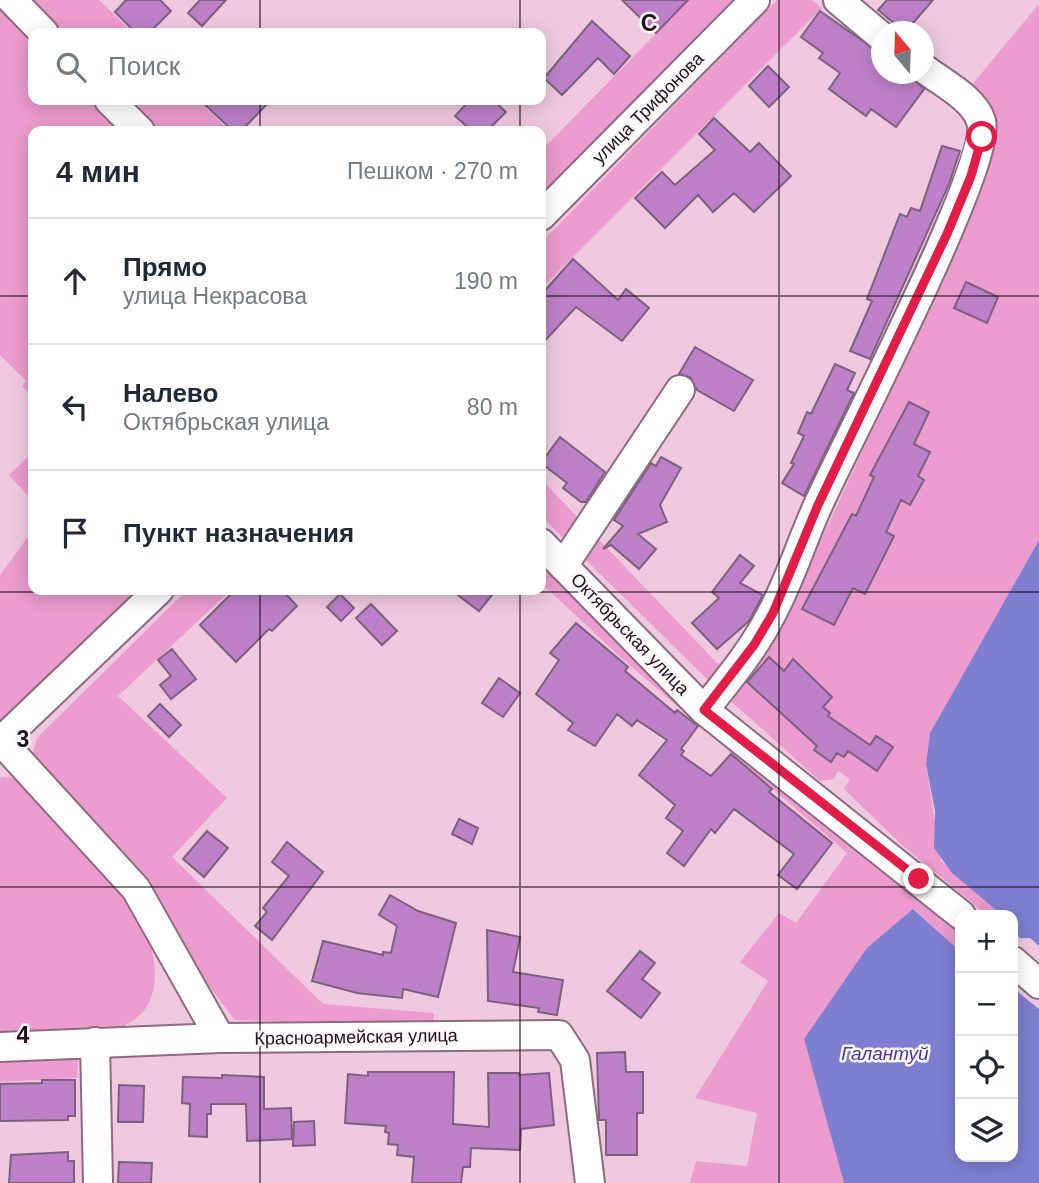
<!DOCTYPE html>
<html lang="ru">
<head>
<meta charset="utf-8">
<style>
	body { margin:0; font-family:Arial,sans-serif; background:#f6f6f7; color:#1f2937 }
	.controls { position:absolute; right:21px; bottom:21px; display:grid; overflow:hidden; border-radius:14px; box-shadow:0 4px 18px #0003 }
	.controls button { width:63px; height:63px; display:grid; place-items:center; padding:0; border:0; border-bottom:2px solid #e0e1e3; background:#fff; color:#1f2937; font:35px sans-serif }
	.compass { position:absolute; left:871px; top:21px; width:63px; height:63px; border-radius:50%; background:#fff; box-shadow:0 4px 18px #0003; rotate:341deg }
	.stop { position:absolute; width:21px; height:21px; margin:-16px; border:5px solid #e11d48; border-radius:50%; background:#fff }
	.stop.end { background:#e11d48; border-color:#fff; box-shadow:0 2px 7px #0008 }
	.list { margin:0; padding:0; list-style:none }
	h2 { display:flex; justify-content:space-between; align-items:center; height:91px; margin:0; padding:0 28px; font-size:30px }
	h2 small { font-size:23px; font-weight:400; color:#747a83 }
	.list li { display:grid; grid-template-columns:46px 1fr auto; gap:21px; align-items:center; box-sizing:border-box; height:126px; padding:0 28px; border-top:2px solid #e0e1e3 }
	.list b { display:block; font-size:26px; white-space:nowrap }
	.list p { margin:0; font-size:23px; white-space:nowrap; color:#747a83 }
	.list em { font-size:23px; font-style:normal; color:#747a83 }
	.icon { flex:none; width:38px; height:38px; fill:none; stroke:currentColor; stroke-width:2; stroke-linecap:round; stroke-linejoin:round }
	.map { position:relative; flex:none; width:1039px; height:1183px; overflow:hidden }
	.search { position:absolute; background:#fff; box-shadow:0 4px 18px #0003; left:28px; top:28px; width:518px; height:77px; display:flex; align-items:center; gap:18px; box-sizing:border-box; padding:0 24px; border-radius:14px; color:#747a83; font-size:26px }
	.panel { position:absolute; background:#fff; box-shadow:0 4px 18px #0003; left:28px; top:126px; width:518px; height:469px; border-radius:14px }
	.map>svg:first-child { display:block }
	.green { fill:#ec9cce }
	.water { fill:#7e7fd1 }
	.building { fill:#be81c9; stroke:#7a617e; stroke-width:2 }
	.lines { fill:none; stroke-linecap:round; stroke-linejoin:round }
	.minor-casing { stroke:#8d6a80; stroke-width:32 }
	.minor { stroke:#fff; stroke-width:28 }
	.route { stroke:#e11d48; stroke-width:9 }
	.grid { fill:none; stroke:#1f121a; stroke-width:2; stroke-opacity:0.55 }
	.labels { text-anchor:middle; stroke-width:5; stroke-linejoin:round; paint-order:stroke }
	.street-label { font-size:18px; fill:#1f121a; stroke:#fdf4f9 }
	.water-label { font-size:19px; font-style:italic; fill:#433b9c; stroke:#fdf4f9 }
	.grid-label { font-size:23px; text-anchor:middle; font-weight:bold; fill:#1f121a; stroke:#fdf4f9; stroke-width:5; stroke-linejoin:round; paint-order:stroke }
</style>
</head>
<body>
<div class="map">
<svg width="1039" height="1183" viewBox="0 0 1039 1183">
	<rect width="100%" height="100%" fill="#f0c9e0"/>
	<path class="green" d="M27,0H99L133,33H60Z
		M689,0H734L541,195V151Z
		M777,0H812L822,8L541,289V243Z
		M1039,4V540L930,733L926,764L941,861L1004,914L987,915L903,846L844,789L850,779L838,771L834,779L820,781L724,695L787,610L829,523L939,286L995,130V118L966,92Z
		M0,9L33,42V100H89L120,131H33V398L22,386L26,381L0,355Z
		M125,100H198L230,131H156Z
		M33,452V501L9,475Z
		M541,479L717,663L732,665L712,684L541,516Z
		M33,530V590H147L0,733V575Z
		M541,558L960,931V951L914,909L804,1039L844,1183H690L696,1161L747,1166L757,1113L695,1098L768,981L740,962L779,913L796,923L847,853L617,654L541,583Z
		M187,590H231L118,696L227,798L172,857L323,1004L434,1013L433,1027L235,1020L32,756L37,738Z
		M4,777L13,778L27,788C73,837 156,903 155,975C154,1008 139,1021 109,1032L0,1038V778Z
		M79,1049L77,1078L0,1082V1053Z"/>
	<path class="water" d="M1039,540V946L1030,938H1020L1013,932V915H1004L995,909L952,873L934,848L935,811L926,764L930,733Z
		M913,909L960,951V1157H1013V988L1039,1009V1183H844L804,1039L867,948Z"/>
	<path class="building" d="M126,0H160L171,11L149,33H136L115,12Z
		M200,0H226L202,26L188,13Z
		M622,0H688L656,33Z
		M887,0H933L905,32L878,10Z
		M820,11L881,54V74H908L924,89L896,127L871,109L866,116L829,89L840,73L819,58L823,53L801,37Z
		M592,21L630,56L614,74L598,58L562,95L544,78Z
		M768,66L789,87L769,107L749,86Z
		M200,100H271L241,131H233Z
		M470,100H493L506,112L487,131H472L455,116Z
		M714,118L750,152L759,143L791,176L754,212L734,193L713,212L698,195L665,228L635,198L662,172L675,185L715,150L699,134Z
		M942,146L960,151L949,184L870,359L850,351L872,301L867,299L900,214L907,217L911,208L920,211Z
		M573,259L618,300L626,289L649,308L622,341L576,307L541,345V295Z
		M966,282L998,297L987,323L954,308Z
		M695,347L753,380L734,411L697,390L690,377L679,374Z
		M835,364L855,373L847,390L854,393L804,496L782,483L794,464L791,463L804,436L798,433L807,412L811,414Z
		M909,402L929,412L914,444L930,452L918,476L924,480L910,505L901,500L886,532L894,536L865,594L853,588L834,625L802,609L852,514L856,516L874,477L870,475Z
		M560,437L605,472L586,502H581L563,488L567,483L541,463Z
		M661,457L681,468L660,505L667,522L638,534L656,549L639,569L611,545L603,549L623,526L614,520L651,463L656,466Z
		M740,555L754,566L740,583L763,595L749,621L717,649L692,623L719,598L712,592Z
		M235,590H282L297,606L272,631L269,629L236,662L200,625Z
		M451,590H496L479,611Z
		M340,594L354,608L341,621L327,607Z
		M371,604L397,631L382,645L356,618Z
		M576,623L628,667L625,671L675,713L677,710L698,726L681,749L684,751L681,755L711,776L731,754L772,789L769,792L832,843L797,889L778,875L794,854L734,809L715,833L711,829L684,866L667,853L683,831L666,818L675,805L639,775L667,740L637,720L632,726L617,714L595,746L568,730L573,723L536,694L559,660L550,653Z
		M172,649L196,679L171,699L160,685L171,676L158,660Z
		M769,657L784,671L793,659L832,697L823,707L830,713L828,716L870,745L876,736L893,747L877,771L848,751L844,757L837,753L831,762L814,750L817,746L747,682Z
		M499,678L520,693L503,717L482,703Z
		M160,704L181,725L169,737L148,716Z
		M459,819L478,828L472,844L452,834Z
		M207,831L228,848L204,877L183,859Z
		M287,842L323,872L272,940L255,926L267,912L263,908L289,876L272,862Z
		M390,895L418,911L456,923L438,997L403,989L402,998L357,993L312,981L323,941L383,955V952L391,953L397,926L379,915Z
		M487,930L520,937L513,972L563,980L557,1015L538,1012L539,1008L488,1001Z
		M640,951L655,963L642,979L660,993L641,1018L607,991Z
		M625,1052L626,1072H643V1113H637V1155H606V1120H599L597,1053Z
		M368,1072H454L453,1124L489,1127L488,1073H519V1075L549,1073L554,1125L521,1129L520,1150L471,1148L470,1167H463L461,1183H412L414,1157L397,1155L398,1145L388,1144L389,1133L385,1132L386,1126L345,1123L348,1074L368,1076Z
		M222,1075L264,1077V1109L291,1108L292,1139L247,1141L246,1104H211V1114H207V1137L189,1136L190,1104L182,1103L183,1077L222,1078Z
		M42,1080H75V1116H68V1120L0,1121V1084L42,1083Z
		M119,1085L144,1086L143,1122H118Z
		M314,1121L315,1145L293,1146L294,1122Z
		M68,1152V1161H74V1183H9L11,1155Z
		M119,1162L152,1163L151,1183H118Z"/>
	<g class="lines">
		<defs>
			<path id="minor" d="M12,0L44,33
				M838,0L881,36
				M109,100L140,131
				M541,216L755,0
				M541,543L704,710L961,915
				M563,566L680,390
				M704,710C728,680 753,650 771,615C790,580 802,540 819,503C844,447 994,161 981,121C974,98 941,82 923,68
				M0,740L136,889L220,1038
				M0,742L159,590
				M1013,961L1039,984
				M95,1042L98,1183
				M0,1047L220,1038L559,1035L575,1060L590,1183"/>
		</defs>
		<use href="#minor" class="minor-casing"/>
		<use href="#minor" class="minor"/>
	</g>
	<g class="lines">
		<path class="route" d="M919,879L704,710L754,645L773,613L818,505L947,234L971,176L982,137"/>
	</g>
	<path class="grid" d="M260,0V33M520,0V33M779,0V1183M260,100V131M520,100V131M0,296H33M541,296H1039M260,590V1183M520,590V1183M0,592H1039M0,887H1039"/>
	<g class="labels">
		<g class="street-label">
			<text transform="translate(648 108) rotate(-45)" y="6">улица Трифонова</text>
			<text transform="translate(630 634) rotate(46)" y="6">Октябрьская улица</text>
			<text transform="translate(356 1037) rotate(-1)" y="6">Красноармейская улица</text>
		</g>
		<g class="water-label">
			<text x="885" y="1060">Галантуй</text>
		</g>
	</g>
	<g class="grid-label">
		<text x="649" y="31">C</text>
		<text x="23" y="747">3</text>
		<text x="23" y="1043">4</text>
	</g>
</svg>
<div class="controls">
<button>+</button>
<button>−</button>
<button><svg class="icon" aria-label="locate" viewBox="0 0 24 24"><circle cx="12" cy="12" r="6"/><path d="M12 2v4M12 18v4M2 12h4M18 12h4"/></svg></button>
<button><svg class="icon" aria-label="layers" viewBox="0 0 24 24"><path d="M12 4l9 5-9 5-9-5zM3 14l9 5 9-5"/></svg></button>
</div>
<svg class="compass" viewBox="-18 -18 36 36"><path d="M0-13l5 13h-10z" fill="#e53935"/><path d="M0 13l5-13h-10z" fill="#747a83"/></svg>
<div class="stop" style="left:982px;top:137px"></div>
<div class="stop end" style="left:919px;top:879px"></div>
<div class="search"><svg class="icon" aria-label="search" viewBox="0 0 24 24"><circle cx="10" cy="10" r="6"/><path d="M15 15l6 6"/></svg>Поиск</div>
<section class="panel">
<h2>4 мин<small>Пешком · 270 m</small></h2>
<ul class="list">
<li><svg class="icon" aria-label="ahead" viewBox="0 0 24 24"><path d="M12 20V5M6 11l6-6 6 6"/></svg><div><b>Прямо</b><p>улица Некрасова</p></div><em>190 m</em></li>
<li><svg class="icon" aria-label="left" viewBox="0 0 24 24"><path d="M17 20v-9H6M10 6l-5 5 5 5"/></svg><div><b>Налево</b><p>Октябрьская улица</p></div><em>80 m</em></li>
<li><svg class="icon" aria-label="arrive" viewBox="0 0 24 24"><path d="M6 21V4h12l-3 4 3 4H6"/></svg><div><b>Пункт назначения</b></div></li>
</ul>
</section>
</div>
</body>
</html>
